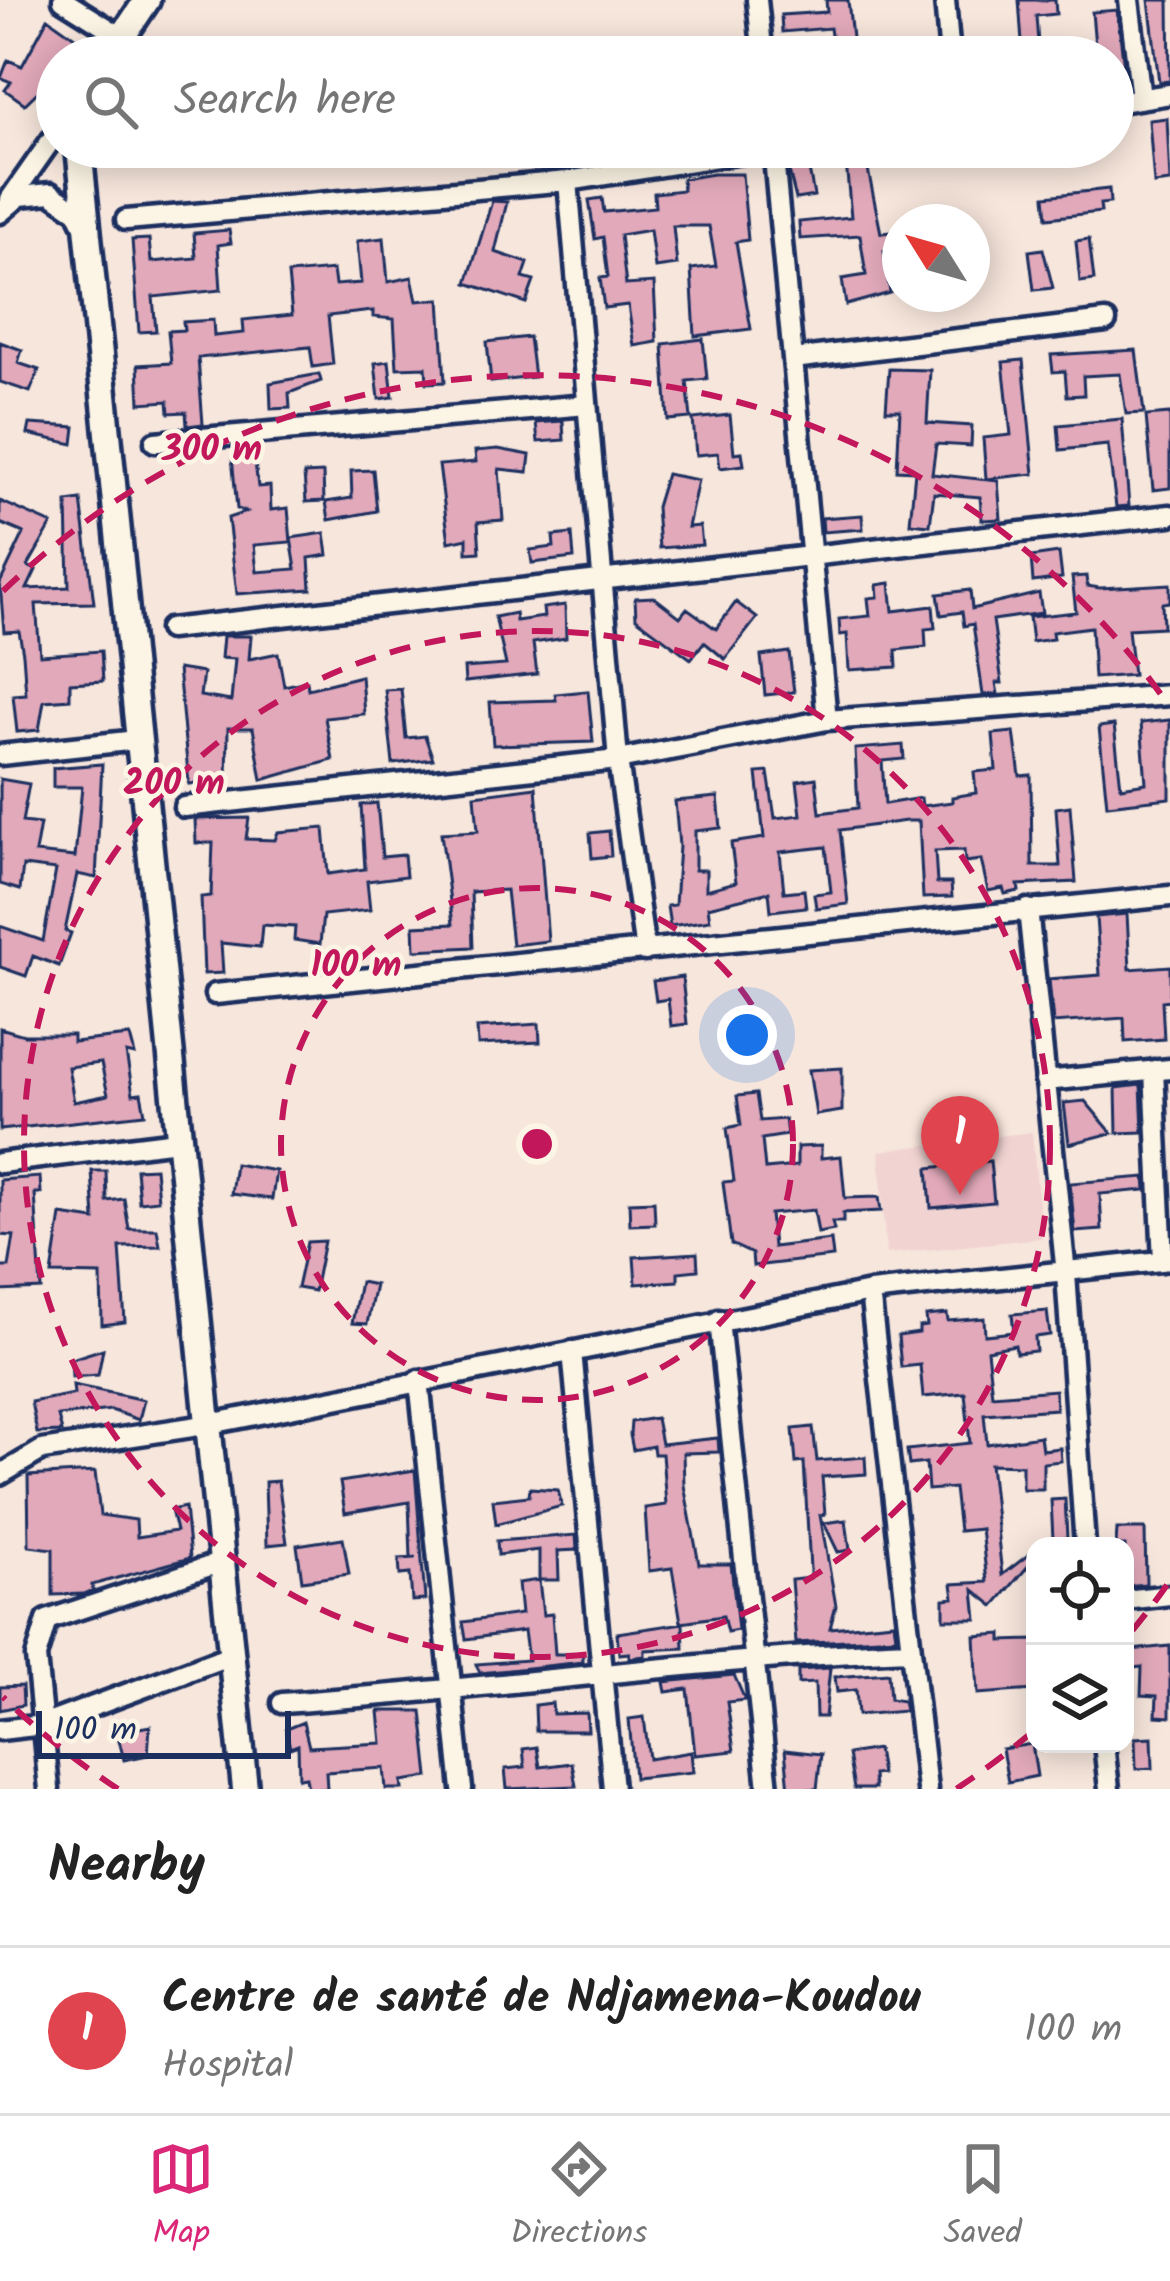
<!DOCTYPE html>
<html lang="en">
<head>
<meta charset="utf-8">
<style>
	body { margin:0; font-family:Kalam,sans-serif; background:#f6f6f6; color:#222 }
	.controls { position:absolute; right:36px; bottom:36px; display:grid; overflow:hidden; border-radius:24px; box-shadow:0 6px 30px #0003 }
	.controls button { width:108px; height:108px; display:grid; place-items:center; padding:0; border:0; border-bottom:3px solid #e0e0e0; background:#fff; color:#222; font:60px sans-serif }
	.compass { position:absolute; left:882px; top:204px; width:108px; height:108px; border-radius:50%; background:#fff; box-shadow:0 6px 30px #0003; rotate:307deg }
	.scale { position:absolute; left:36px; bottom:30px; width:255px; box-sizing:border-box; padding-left:12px; border:6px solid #1b2f5e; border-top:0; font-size:33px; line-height:42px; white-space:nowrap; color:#1b2f5e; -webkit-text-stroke:9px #fcf5e5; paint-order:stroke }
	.you { position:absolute; left:747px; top:1035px; width:42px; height:42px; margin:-30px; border:9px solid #fff; border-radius:50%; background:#1a73e8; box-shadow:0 0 0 18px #1a73e833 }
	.badge { display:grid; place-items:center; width:78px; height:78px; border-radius:50%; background:#db2777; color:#fff; font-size:39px; font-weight:700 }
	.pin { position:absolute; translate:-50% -99px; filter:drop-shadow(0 3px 6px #0008) }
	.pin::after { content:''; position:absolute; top:63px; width:42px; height:36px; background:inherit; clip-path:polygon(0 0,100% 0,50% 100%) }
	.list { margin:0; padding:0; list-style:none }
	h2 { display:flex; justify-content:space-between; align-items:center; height:156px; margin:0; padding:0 48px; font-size:51px }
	h2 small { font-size:39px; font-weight:400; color:#767676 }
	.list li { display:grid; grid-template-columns:78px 1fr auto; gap:36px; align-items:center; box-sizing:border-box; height:168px; padding:0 48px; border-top:3px solid #e0e0e0 }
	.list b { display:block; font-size:45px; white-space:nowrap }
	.list p { margin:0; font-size:39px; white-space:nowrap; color:#767676 }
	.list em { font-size:39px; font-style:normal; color:#767676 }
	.icon { flex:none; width:66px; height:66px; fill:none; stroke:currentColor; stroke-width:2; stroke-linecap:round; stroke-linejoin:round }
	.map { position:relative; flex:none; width:1170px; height:1789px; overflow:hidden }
	.search { position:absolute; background:#fff; box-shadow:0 6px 30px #0003; left:36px; right:36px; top:36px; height:132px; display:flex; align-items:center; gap:30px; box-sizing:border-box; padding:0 42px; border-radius:66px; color:#767676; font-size:45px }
	.sheet { height:324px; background:#fff }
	nav { display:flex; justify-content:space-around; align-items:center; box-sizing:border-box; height:168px; border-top:3px solid #e0e0e0; background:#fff; font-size:33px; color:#767676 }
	nav a { display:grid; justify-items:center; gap:6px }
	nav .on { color:#db2777 }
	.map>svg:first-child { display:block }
	.built { fill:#f1d4d2 }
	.building { fill:#e2a9ba; stroke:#1b2f5e; stroke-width:3; fill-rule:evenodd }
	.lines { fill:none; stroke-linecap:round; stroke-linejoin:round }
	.minor-casing { stroke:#1b2f5e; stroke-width:27 }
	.tertiary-casing { stroke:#1b2f5e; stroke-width:33 }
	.minor { stroke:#fcf5e5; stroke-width:18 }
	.tertiary { stroke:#fcf5e5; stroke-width:24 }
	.ring { fill:none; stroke:#c2185b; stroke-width:6; stroke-dasharray:21 15 }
	.centre { fill:#c2185b; stroke:#fcf5e5; stroke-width:6 }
	.ring-label { font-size:36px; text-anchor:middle; font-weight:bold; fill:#c2185b; stroke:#fcf5e5; stroke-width:9; stroke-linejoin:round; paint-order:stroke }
</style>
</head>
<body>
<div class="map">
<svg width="1170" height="1789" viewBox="0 0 1170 1789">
	<rect width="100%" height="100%" fill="#f7e6dc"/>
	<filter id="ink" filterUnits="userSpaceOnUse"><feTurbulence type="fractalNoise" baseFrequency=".00833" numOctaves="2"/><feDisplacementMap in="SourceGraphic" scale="24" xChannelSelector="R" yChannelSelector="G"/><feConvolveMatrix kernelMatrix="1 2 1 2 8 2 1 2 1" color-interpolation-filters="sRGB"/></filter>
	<g filter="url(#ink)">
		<path class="built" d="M1032,1132L1042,1238L886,1254L879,1151Z"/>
		<path class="building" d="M826,0H848L854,57H834L830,28L782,32L781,15L827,12Z
			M1019,0H1055L1056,14L1036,16L1039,57H975V47L1022,43Z
			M1149,0H1169L1170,81L1159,82Z
			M1117,10L1124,67L1113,68V57H1096L1092,12Z
			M48,18L79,40L67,57H57L56,74L25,104L5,90L11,82L1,78L8,60L22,66Z
			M1167,118L1170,182L1154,184L1149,120Z
			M866,160L881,233L900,231V248L884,251L890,293L846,305L842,279L866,275L860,235L800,239L799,222L851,217L846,162Z
			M808,164L814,196L796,199L788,167Z
			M713,174H742L748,240L736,242L751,329L695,336L691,269L716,266L709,226H673L677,265L655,268L650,230L620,235L626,285L654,283L657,342L634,346L628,305L604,308L600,278L608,277L603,237L595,239L589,200L602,198L604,212L655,207L654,193L683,190L682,179Z
			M1109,189L1110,203L1100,204L1101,212L1047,218L1045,196Z
			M492,201L507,202L495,252L528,263L523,278L534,281L526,303L467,283Z
			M229,230L231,243L218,245L221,290L153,297L156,331L139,332L132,240L149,239L151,262L196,258L194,233Z
			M384,238L388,282L412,277L417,301L440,299L445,382L427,383L426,367L397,368L394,319L373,317V311L328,316L333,364L313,367L310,347L198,358L203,424L187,426L186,412L169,413L168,401L140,403L138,365L171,363L168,331L184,330L183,322L213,320L214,336L244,333L243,320L292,315L288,274L333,270L335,285L361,283L357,241Z
			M1089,239L1094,280L1080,282L1076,241Z
			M1043,249L1053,288L1034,290L1029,251Z
			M529,337L534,377L491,382L487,342Z
			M703,339L707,379L687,381L691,418L668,420L663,344Z
			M0,342L22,350L18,363L39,370L30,392L0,382Z
			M1136,350L1144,413L1126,414L1120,374L1083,376L1084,395L1067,396L1065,371L1053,372L1051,355Z
			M1023,360L1034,474L986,479L983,438L1011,435L1003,362Z
			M389,361L393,397L379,399L375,363Z
			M889,369L930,370L927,423L972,426L971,446L936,444L932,474L998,481L1001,519L982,520L980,497L934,493L930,525L910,523L915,471L897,470L900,410H886Z
			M319,374L321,381L289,393L290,408L271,409L270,383Z
			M1170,414V488L1153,490L1146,416Z
			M730,415L734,453L742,452L744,465L720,468L718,453L696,455L693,419Z
			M1122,419L1129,506L1116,507L1108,445L1060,450L1058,425Z
			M563,421L564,440L538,442L536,423Z
			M30,424L75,427L73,444L28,434Z
			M498,449L530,455L528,472L499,469L503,520L478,522L480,552L467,553V538L449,542L439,465L476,462L475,451Z
			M254,454L258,487L270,486L271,510L288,508L291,542L254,545L257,572L296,569L291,538L325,533L328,555L309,558L311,589L237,594L228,518L246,512L237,509L232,457Z
			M373,470L377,511L329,520L326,502L352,498L351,471Z
			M323,473L324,501L306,502L304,474Z
			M666,474L698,480L688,527L700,526L702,545L659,548L656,507Z
			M81,500L94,603L36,604L40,655L101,651L103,681L70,683V699L44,701L39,730L17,732L13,695L26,694L23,654L19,631L4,632L0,583L24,533L0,523V501L52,524L28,566L36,570L27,589L69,587L67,502Z
			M862,515L863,529L823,532L822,518Z
			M572,534L574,558L532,563L530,550L554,547L553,536Z
			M1059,553L1062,578L1033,582L1031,557Z
			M1086,576L1087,586L1100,588L1170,584V602L1162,603L1163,627L1128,629L1133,675L1094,678L1091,627L1052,632L1053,639L1032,642L1029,617L1076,612L1072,577Z
			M890,583L893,611L933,606L935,628L925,629L926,647L896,650L897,667L849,670L847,634L840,635L839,619L870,616L868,598L878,597L877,585Z
			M970,590L972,609L1039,593L1042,613L993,620L1002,683H996L998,694L983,695L973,624L964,626L962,612L941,615L938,594Z
			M654,597L680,617L687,608L716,629L736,602L757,618L725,659L704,642L691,659L636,618L635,598Z
			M565,605L566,638L533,643L537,674L465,682L464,668L506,665L495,617L515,613L516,621L544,617L543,608Z
			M223,636H251L249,659L278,653L284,686L307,681L308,689L361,676L364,714L325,718L333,760L262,780L253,728H228L227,780L189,784L178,669L203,673L200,696L231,701L235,659L221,658Z
			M789,652L794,692L765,695L761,656Z
			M401,689L406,738L425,736L433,759L393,764L385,690Z
			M588,691L593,742L493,745L490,702L556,700L555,694Z
			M1170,720V798L1107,805L1099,727L1114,725L1121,787L1146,783L1141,723Z
			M1014,732L1020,776L1031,775L1032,866H1060L1056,808L1070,806L1076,882L1018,885L1019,891L1005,894L1003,888L988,891L981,860L965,862L964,850L935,851L937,883H951L952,897L923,898L919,821H906L840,830L848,904L816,908L814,894L831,892L826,847L780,852L784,892L804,890L806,907L771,911L769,892L708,907L710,920L670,926L667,906L675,905L679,846L675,801L718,797L721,828L695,831V870H706V890L736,882L731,843L764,838L757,773L768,772L775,818L801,815L797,781L816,778L820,813L858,808L855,749L903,745L904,759L882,761L885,804L921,798L922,806L952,802V797L976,793L974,772L996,770L993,734Z
			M102,764L96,878L77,874L65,931L71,933L59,966L33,956L26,976L0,967V926L43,941L56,870L23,866L20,890L0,884V779L29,784L22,822L40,824L35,853L75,857L82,787H53V768Z
			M536,787L548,941L512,945L506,890L471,892L473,947L415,950L414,926L453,924L441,833L478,831L475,795Z
			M377,803L382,857L404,855L406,876L367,881L370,910L323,915L320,944L294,940L295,927L262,925L260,947L221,943L223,973L204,974L201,897L211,896L213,843H196L195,819L249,818L246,839L275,840L278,832L324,828L328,874L365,869L361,805Z
			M609,831L611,856L592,858L590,833Z
			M1127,914L1130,969L1170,966V1000L1162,1001L1164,1039L1125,1042L1124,1018L1053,1023L1049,979L1100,975L1096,917Z
			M682,977L687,1024L671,1026L668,999L656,1001L653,981Z
			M539,1024L540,1042L478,1045L477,1028Z
			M0,1028L24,1035H73V1042L130,1036L135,1055L126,1053L133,1094L141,1093L145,1114L0,1130ZM101,1063L108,1095L74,1102L68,1067Z
			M842,1068V1111L816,1115L809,1070Z
			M1141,1085L1143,1132L1117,1133L1116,1088Z
			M756,1094L760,1121L785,1119L787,1135L762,1139L765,1169L797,1166V1147L821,1146V1158L841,1156L845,1198L879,1197L881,1211L843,1213V1222H832L834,1230L818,1233L814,1210L770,1214L773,1247L831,1240L833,1257L753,1266L752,1254L731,1244L723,1182L734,1181L727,1128L741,1125L737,1096Z
			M1085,1101L1112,1133L1069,1144L1064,1103Z
			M990,1161L994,1202L931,1208L928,1168Z
			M235,1164L276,1171L272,1199L231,1194Z
			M155,1168L158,1200L139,1202L136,1169Z
			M92,1171H106L107,1201L124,1199L129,1229H157L160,1246L120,1247L125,1322L102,1325L101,1275L52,1274L61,1215L95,1220Z
			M40,1177L41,1193H35L41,1289L0,1291V1267H9L14,1236L0,1235V1180Z
			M1145,1177L1146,1190L1100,1194L1102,1230L1075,1232L1070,1183Z
			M654,1201L655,1224L630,1225L629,1202Z
			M324,1241L314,1291L297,1288L307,1242Z
			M697,1253L698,1270L678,1272V1281L636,1284L634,1257Z
			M360,1282L375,1285L367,1324L352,1323Z
			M1047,1311L1050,1335L1035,1337L1036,1351L1016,1353L1015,1345L987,1350L992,1395L1055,1390L1056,1409L984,1414L987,1444L1040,1436L1042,1450L1060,1448L1061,1461L1043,1463V1489H1022V1465L990,1464L1002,1575L1032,1552L1035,1558L994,1606L974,1590L977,1619H944V1599L954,1598L952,1584L987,1582L981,1529L959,1531L954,1488L928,1490L926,1463L909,1465L907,1450L970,1443L965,1393L923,1397L920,1365L901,1367L898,1336L919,1333V1327L927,1326L926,1316L947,1314L948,1321L984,1318L985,1335L1014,1332L1012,1314Z
			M103,1349L98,1375L72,1377L71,1359Z
			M73,1385L144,1400L139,1420L111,1410L58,1416L62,1432L37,1433L31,1402L74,1394Z
			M656,1418L661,1444L718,1438L719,1452L683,1453L684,1485L699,1564H731L738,1630L727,1632L723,1616L681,1622L672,1568L649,1571L645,1508L666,1505L662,1454H654L653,1446L633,1450L630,1435L631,1422Z
			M813,1427L817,1461L865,1457L866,1474L822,1477L825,1514L820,1515L836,1606L830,1628L894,1622L896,1637L796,1643L791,1580L810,1578V1569L804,1462L796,1463L793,1429Z
			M415,1470L425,1600L412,1601L410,1574L400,1575L399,1559L416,1558H411L409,1502L345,1513L340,1482Z
			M95,1472L100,1515L136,1520L137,1537L176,1531L171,1510L185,1507L190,1558L92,1585L93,1590L84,1594L53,1595V1549L29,1546L28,1476Z
			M278,1481L287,1543L267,1545L265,1482Z
			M530,1488L558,1490L562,1506L496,1524L493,1500L529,1496Z
			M1065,1499L1067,1538L1053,1539L1051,1500Z
			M846,1520L850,1550L838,1552L824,1523Z
			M1117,1529H1145L1146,1584L1125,1586V1546H1116Z
			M576,1535L577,1550L558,1551L559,1580H539V1550L498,1555L497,1541Z
			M343,1538L349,1574L302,1581L297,1545Z
			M539,1580L543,1615L552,1614L555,1654H583V1662L480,1673L476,1664L528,1660L524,1631L466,1639L463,1622L521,1614L518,1583Z
			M683,1623L684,1648L645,1650V1656L629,1658V1653L619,1654L617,1633Z
			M1002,1634V1641L1035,1640V1690L978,1694L975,1636Z
			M1170,1646V1717L1156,1716L1157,1696L1141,1695L1142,1667L1132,1668L1130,1650Z
			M830,1668L825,1717H816L815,1683L798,1684V1670Z
			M888,1673L890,1699L903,1701L905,1711L858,1715L856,1690L837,1692L835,1677Z
			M734,1675L745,1700L727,1702L734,1751L695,1755L688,1689L666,1692L664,1682Z
			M22,1686L23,1705L0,1710V1687Z
			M552,1703L553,1714L587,1713L588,1731H536L535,1705Z
			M379,1711H422L429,1777L402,1781L403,1789H386L384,1768L326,1772L327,1789H308L306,1777L299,1778L298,1745L290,1748L286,1729L303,1722L309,1747L382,1743Z
			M644,1717L649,1759L691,1752L693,1772L634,1778L629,1719Z
			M150,1726L148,1755L124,1760L117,1732Z
			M1152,1737L1153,1768L1136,1769L1135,1738Z
			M1032,1744L1037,1776L1008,1782L1002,1749Z
			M537,1747L540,1767L572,1763L576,1786L507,1789L505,1769L525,1767L523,1749Z
			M877,1749L881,1774L873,1775L874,1789H854L848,1754Z
			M785,1750L821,1754L817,1789H789Z"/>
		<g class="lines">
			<defs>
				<path id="minor" d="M63,0L122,37
					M757,0L763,57
					M945,0L950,57
					M1129,0L1141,98
					M1113,103L1170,94
					M773,147L827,720
					M568,181L618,760L645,951
					M10,199L57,132
					M0,213L20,196L51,193L77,211L85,228
					M126,220L568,181L779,147
					M793,359L1106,321
					M155,442L587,405
					M169,629L1170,515
					M0,755L137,740
					M184,807L618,760L827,720L1170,695
					M1028,909L1066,1274L1085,1546
					M215,994L1170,896
					M1154,1070L1163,1261
					M1045,1081L1170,1069
					M0,1163L177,1141
					M870,1292L927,1789
					M719,1320L768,1789
					M572,1351L613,1789
					M419,1380L462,1789
					M0,1475L42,1450L205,1425L870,1292L1170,1260
					M1125,1600L1170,1595
					M282,1703C492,1689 700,1659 910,1650
					M0,1730L43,1725L228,1656
					M1104,1744L1109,1789
					M49,1789L36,1657L47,1620L219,1563"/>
				<path id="tertiary" d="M109,57L147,0
					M79,147L245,1789"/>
			</defs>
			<use href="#minor" class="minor-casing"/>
			<use href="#tertiary" class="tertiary-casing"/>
			<use href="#minor" class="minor"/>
			<use href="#tertiary" class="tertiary"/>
		</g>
	</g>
	<g class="ring">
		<circle cx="537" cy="1144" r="256"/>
		<circle cx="537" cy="1144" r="513"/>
		<path d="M1167 1585A769 769 0 0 1 1126 1638M1031 1733A769 769 0 0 1 956 1789M118 1789A769 769 0 0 1 3 1697M3 591A769 769 0 0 1 1167 703"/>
	</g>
	<circle cx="537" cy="1144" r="18" class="centre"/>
	<g class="ring-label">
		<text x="212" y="460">300 m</text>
		<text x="174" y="794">200 m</text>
		<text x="356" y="976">100 m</text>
	</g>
</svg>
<div class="controls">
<button><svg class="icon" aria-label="locate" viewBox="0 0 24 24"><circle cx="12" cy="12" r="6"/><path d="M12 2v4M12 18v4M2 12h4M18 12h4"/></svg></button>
<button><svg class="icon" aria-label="layers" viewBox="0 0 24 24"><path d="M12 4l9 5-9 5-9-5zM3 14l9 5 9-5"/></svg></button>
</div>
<svg class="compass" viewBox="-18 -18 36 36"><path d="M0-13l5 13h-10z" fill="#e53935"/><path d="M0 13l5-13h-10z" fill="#767676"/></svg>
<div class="scale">100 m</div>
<div class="you"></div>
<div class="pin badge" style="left:960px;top:1195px;background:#e0444e">1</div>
<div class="search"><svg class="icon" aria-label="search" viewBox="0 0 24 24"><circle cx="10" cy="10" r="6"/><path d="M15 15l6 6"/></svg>Search here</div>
</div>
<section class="sheet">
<h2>Nearby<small></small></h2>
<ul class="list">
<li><span class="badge" style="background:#e0444e">1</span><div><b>Centre de santé de Ndjamena-Koudou</b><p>Hospital</p></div><em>100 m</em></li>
</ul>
</section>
<nav>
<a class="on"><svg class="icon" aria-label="map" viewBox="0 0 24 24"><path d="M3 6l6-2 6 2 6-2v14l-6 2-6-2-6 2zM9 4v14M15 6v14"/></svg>Map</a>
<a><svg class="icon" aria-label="directions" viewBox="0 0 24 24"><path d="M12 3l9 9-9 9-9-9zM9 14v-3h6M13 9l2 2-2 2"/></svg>Directions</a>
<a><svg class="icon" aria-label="saved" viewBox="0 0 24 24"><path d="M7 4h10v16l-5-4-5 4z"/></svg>Saved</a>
</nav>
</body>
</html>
